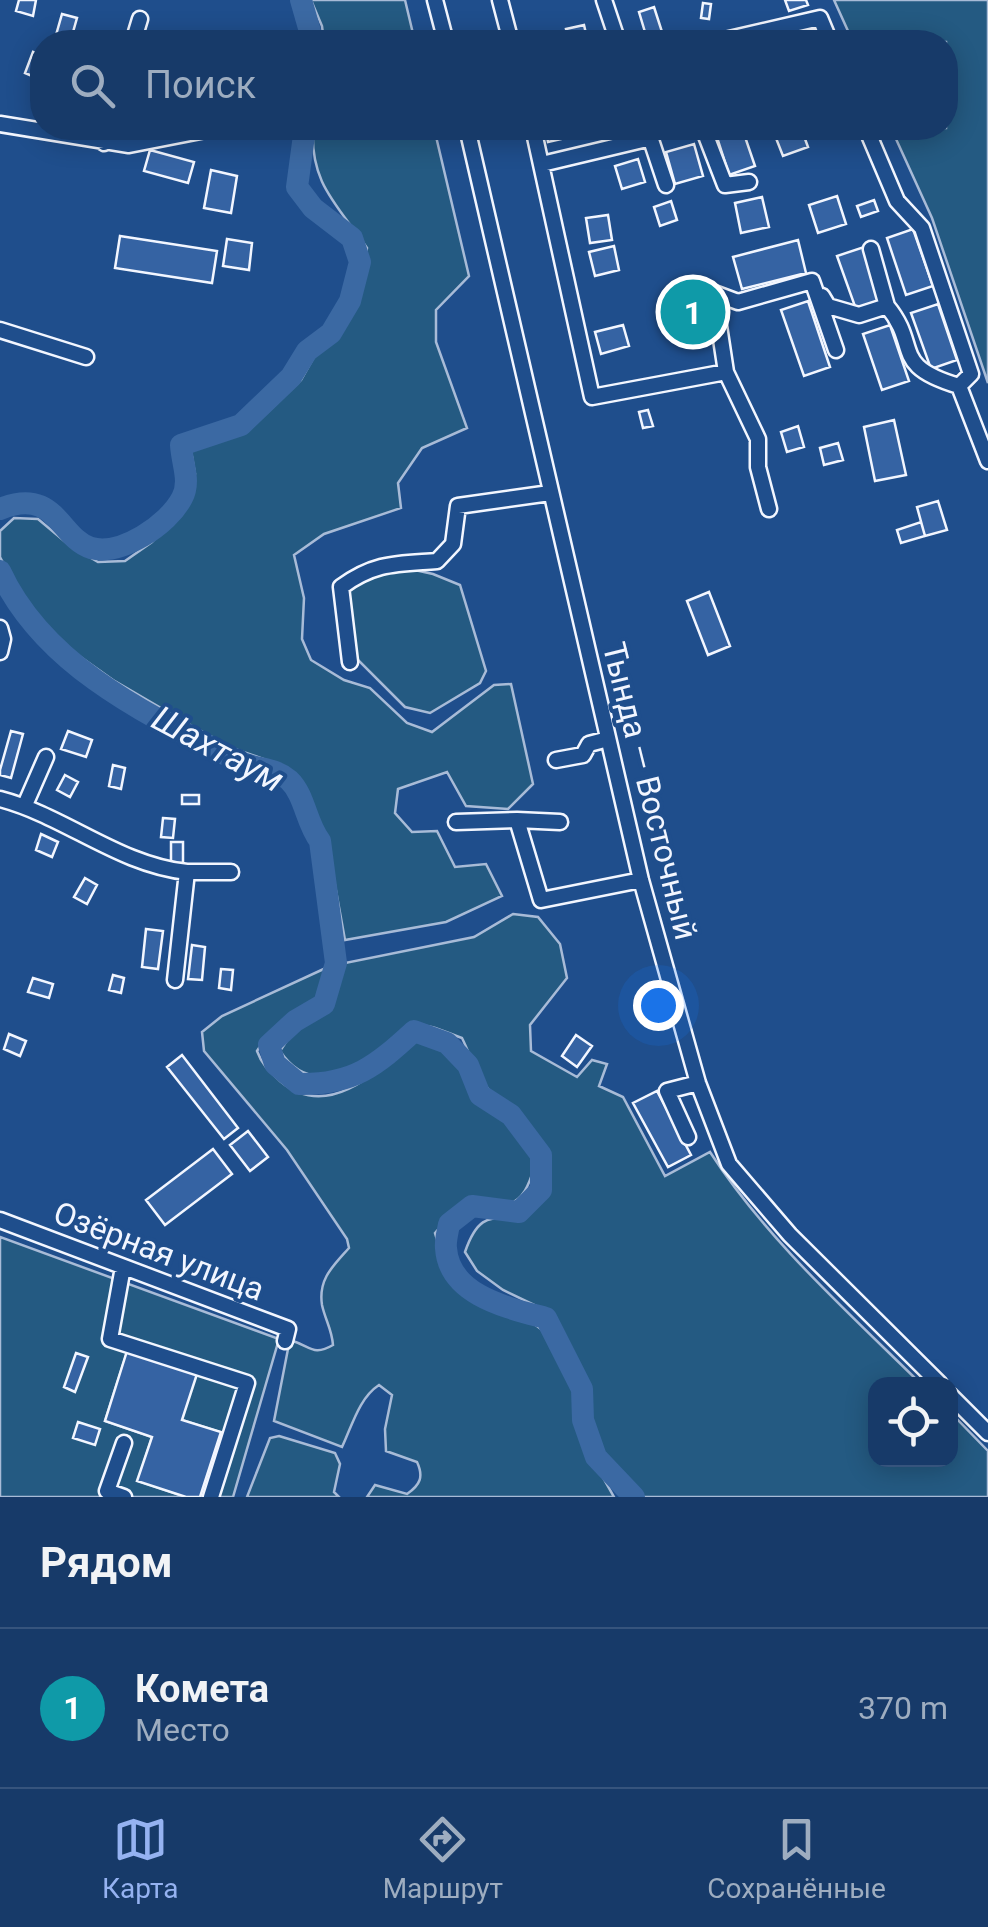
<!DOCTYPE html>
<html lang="ru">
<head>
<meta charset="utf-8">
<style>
	body { margin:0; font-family:Roboto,sans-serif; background:#20416f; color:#f1f3f6 }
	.controls { position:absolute; right:30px; bottom:30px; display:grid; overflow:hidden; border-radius:20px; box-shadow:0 5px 25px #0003 }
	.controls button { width:90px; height:90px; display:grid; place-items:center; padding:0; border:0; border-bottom:2px solid #36547d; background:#173a69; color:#f1f3f6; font:50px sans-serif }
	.you { position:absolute; left:658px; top:1005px; width:35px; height:35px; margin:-25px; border:8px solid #fff; border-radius:50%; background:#1a73e8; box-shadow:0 0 0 15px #1a73e833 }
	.badge { display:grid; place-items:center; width:65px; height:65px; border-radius:50%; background:#95b2f1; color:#fff; font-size:32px; font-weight:700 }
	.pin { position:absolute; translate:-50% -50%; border:5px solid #fff; box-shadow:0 2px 10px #0006 }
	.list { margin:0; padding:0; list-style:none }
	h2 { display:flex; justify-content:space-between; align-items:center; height:130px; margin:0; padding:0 40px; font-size:42px }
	h2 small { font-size:32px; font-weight:400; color:#9eadc0 }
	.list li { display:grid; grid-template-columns:65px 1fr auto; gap:30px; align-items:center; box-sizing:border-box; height:160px; padding:0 40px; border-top:2px solid #36547d }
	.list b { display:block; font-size:38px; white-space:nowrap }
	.list p { margin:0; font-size:32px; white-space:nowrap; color:#9eadc0 }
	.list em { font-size:32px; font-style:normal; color:#9eadc0 }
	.icon { flex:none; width:55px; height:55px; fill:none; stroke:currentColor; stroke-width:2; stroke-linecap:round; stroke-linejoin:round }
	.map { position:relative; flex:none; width:988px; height:1497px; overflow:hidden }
	.search { position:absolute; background:#173a69; box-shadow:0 5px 25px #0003; left:30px; right:30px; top:30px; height:110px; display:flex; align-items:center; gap:25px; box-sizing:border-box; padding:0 35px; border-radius:40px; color:#9eadc0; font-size:38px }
	.sheet { height:290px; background:#173a69 }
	nav { display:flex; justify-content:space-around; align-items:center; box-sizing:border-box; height:140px; border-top:2px solid #36547d; background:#173a69; font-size:28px; color:#9eadc0 }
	nav a { display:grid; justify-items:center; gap:5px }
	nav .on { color:#95b2f1 }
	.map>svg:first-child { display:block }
	.green { fill:#245a82; stroke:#a8bbd7; stroke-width:2.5 }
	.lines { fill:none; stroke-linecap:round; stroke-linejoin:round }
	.river { stroke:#3b69a3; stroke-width:22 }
	.building { fill:#3563a3; stroke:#f2f6ff; stroke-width:2.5 }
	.minor-casing { stroke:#f2f6ff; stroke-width:19 }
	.minor { stroke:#1f4e8c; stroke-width:14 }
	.labels { text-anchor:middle; stroke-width:8; stroke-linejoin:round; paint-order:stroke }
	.street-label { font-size:32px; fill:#f2f6ff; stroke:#1f4e8c }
	.water-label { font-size:35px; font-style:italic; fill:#f2f6ff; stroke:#1f4e8c }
</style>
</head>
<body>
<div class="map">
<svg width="988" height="1497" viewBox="0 0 988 1497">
	<rect width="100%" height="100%" fill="#1f4e8c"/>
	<path class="green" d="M311,0H405L415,42H324L322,26Z
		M834,0H988V383L932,218L891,128H946V42H853Z
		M313,128H434L469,276L436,310V342L467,428L422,448L398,483L401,508L324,534L294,555L304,598L302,639L311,660L344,680L370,688L407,723L432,732L494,685L511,684L533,784L508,809L466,806L447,772L398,789L395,813L412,832L437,831L455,867L486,864L502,896L446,922L345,940L326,836L294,777L275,763L232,748L185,722L113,680L58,641L19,592L0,557V531L14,518L38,519L69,545L98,562L125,561L152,542L185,506L195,474L191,451L252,427L301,380L314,357L342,330L360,288L367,248C337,204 310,184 313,128Z
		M401,567L433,574L460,585L486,671L480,683L430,713L405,707L357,659L347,593L367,575Z
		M513,914L538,917L560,944L567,978L530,1025L531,1051L577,1077L592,1060L607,1064L599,1086L623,1097L665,1176L710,1152C767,1240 847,1311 921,1384H876V1460H950L951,1413L988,1451V1497H643L607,1461L591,1416L589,1389L551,1313L503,1290L477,1271L465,1252C487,1188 511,1245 542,1194C559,1166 537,1132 516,1112C506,1101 490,1095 482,1081C474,1068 469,1052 462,1038C449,1034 430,1023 416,1026C408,1028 397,1039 390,1044C354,1068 312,1099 280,1051L296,1027L331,1006L345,963L474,937Z
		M328,967C324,978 321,997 313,1005C292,1023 274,1023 257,1051C262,1065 269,1071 280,1081C326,1120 374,1076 408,1042L427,1041L447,1051L462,1066L466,1082L476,1098L508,1119L536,1162C531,1178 525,1203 504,1205C496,1206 488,1200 480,1200C462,1200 446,1221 435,1233L448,1277L458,1291L475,1300L522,1315L545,1332L577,1388V1416L587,1449L614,1497H367L375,1485L407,1494C420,1485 424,1477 417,1462L386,1451L385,1429L392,1395L379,1385C359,1398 352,1426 342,1447L274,1421L288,1349L293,1341C311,1347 314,1356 333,1345C332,1330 325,1319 322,1305C318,1279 333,1266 349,1248L347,1239L287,1150L204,1051L202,1032L222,1016Z
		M0,1237L279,1339L233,1497H200L220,1432L182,1420L127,1352L105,1421L152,1437L138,1481L186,1497H0Z
		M279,1436L335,1453L340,1464L334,1492L339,1497H247L270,1438Z"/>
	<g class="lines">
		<path class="river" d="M301,0L313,42
			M0,509C56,486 59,538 91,548C121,556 168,525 182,498C191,481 182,464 181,445L241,425L291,377L307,351L331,333L350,301L360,262L352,238L313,208L297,187L305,128
			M0,571C44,667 150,716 240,762C257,770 274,767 289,780C305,795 306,823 320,841L336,963L324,1004L295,1021L269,1045L275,1064L299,1084C353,1085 376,1066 414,1031L447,1043L468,1065L480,1095L511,1115L541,1155V1190L519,1212L472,1206L449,1224C448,1231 445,1241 446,1248C449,1296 509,1308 546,1318L582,1389L583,1420L596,1457L634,1497"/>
	</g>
	<path class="building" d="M19,0H36L33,16L16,11Z
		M785,0H806L808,5L789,11Z
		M703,3L711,4L709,19L701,18Z
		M654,7L664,38L648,42L639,12Z
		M62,14L77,18L71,39L56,35Z
		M584,25L588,42H569L566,29Z
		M33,52L42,56L39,79L25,73Z
		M558,128L561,139L548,142L546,131Z
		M604,128H630L631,131L607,138Z
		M660,128H686L662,136Z
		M714,128H742L755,166L729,175Z
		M772,128H801L808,147L783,156Z
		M694,144L703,176L675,184L666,152Z
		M150,150L194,162L188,183L144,171Z
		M638,159L645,182L622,189L615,166Z
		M211,170L237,176L231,213L204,208Z
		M837,196L846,224L818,233L809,205Z
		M762,197L769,227L741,233L735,203Z
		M874,200L878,211L861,217L857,206Z
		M671,201L677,220L660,226L654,207Z
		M608,215L612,240L590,243L586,218Z
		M913,229L933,286L906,295L887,238Z
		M120,236L217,251L212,283L115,268Z
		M227,239L252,243L249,270L223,266Z
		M798,240L806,273L742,289L733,257Z
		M614,246L619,270L595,276L589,252Z
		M864,247L883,303L857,312L837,256Z
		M698,301L702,319L688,322L682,306Z
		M808,301L830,367L804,376L781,310Z
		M938,304L957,360L931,369L911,313Z
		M623,325L629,346L601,354L595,332Z
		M890,325L909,381L882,390L863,334Z
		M648,410L653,426L643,428L639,412Z
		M894,420L906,475L875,481L864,427Z
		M798,426L804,447L787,452L781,432Z
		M838,443L843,460L824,465L820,448Z
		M938,501L947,530L925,536L917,507Z
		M921,522L925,536L901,543L897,530Z
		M709,592L730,646L708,655L687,601Z
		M11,731L23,734L11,778L0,775V770Z
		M68,731L92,740L86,757L61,749Z
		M113,765L125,768L121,789L109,786Z
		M65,775L78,782L70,797L57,790Z
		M182,795H199V804H182Z
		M163,818L175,819L173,838L161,837Z
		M41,834L58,842L52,857L36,850Z
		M171,842H183V863H171Z
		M85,878L97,885L87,904L74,897Z
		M146,929L163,931L158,969L142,967Z
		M192,945L205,947L202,980L188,979Z
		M221,969L233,970L231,990L219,988Z
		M113,975L124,978L121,993L109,990Z
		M33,978L53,984L49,998L28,992Z
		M9,1034L26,1041L20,1056L4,1049Z
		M576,1035L592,1046L577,1067L562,1056Z
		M182,1055L238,1128L224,1139L167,1067Z
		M657,1091L691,1155L668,1167L633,1103Z
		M248,1131L268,1157L250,1171L230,1145Z
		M213,1149L232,1174L165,1225L146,1200Z
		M127,1351L197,1374L182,1420L221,1432L200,1497H186L137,1481L152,1437L105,1421Z
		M76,1353L88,1357L75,1392L64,1387Z
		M78,1422L100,1429L95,1445L73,1438Z"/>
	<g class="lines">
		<defs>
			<path id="minor" d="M435,0L446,42
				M500,0L511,42
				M604,0L618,42
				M133,42L140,19
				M716,42L820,18L830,42
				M0,124L129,145L211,129
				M467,128L641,880L698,1083L729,1164L790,1235L940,1384
				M533,128L592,397L726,372L714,293L738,302L812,281L836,350
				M647,128L666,185
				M703,128L725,185L749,182
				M866,128L897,201L922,228L971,374L959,386L988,461
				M104,143L109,128
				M542,164L651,138
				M871,249L887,306
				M822,296L828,306L859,315L887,306C921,347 889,365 959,386
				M0,330L86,357
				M726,372L758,439V467L769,509
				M0,628L3,639L0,652
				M350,662L341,587C375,562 397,564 437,561L453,544L458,506L550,493
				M556,760L583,755L589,744L608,739
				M0,799C65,816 119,865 187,872L175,980
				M25,805L46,757
				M456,822L517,820
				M560,822L517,820L541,900L641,880
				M187,872H231
				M688,1137L667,1091L698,1083
				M0,1220L288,1329L285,1341
				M123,1267L110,1339L247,1383L211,1497
				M950,1395L988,1433
				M124,1443L107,1491L124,1497"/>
		</defs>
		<use href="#minor" class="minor-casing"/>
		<use href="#minor" class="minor"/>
	</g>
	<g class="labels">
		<g class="street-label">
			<text transform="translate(650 791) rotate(76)" y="11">Тында — Восточный</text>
			<text transform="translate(159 1251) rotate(21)" y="11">Озёрная улица</text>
		</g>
		<g class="water-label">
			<text transform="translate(218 749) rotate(28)" y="12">Шахтаум</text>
		</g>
	</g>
</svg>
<div class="controls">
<button><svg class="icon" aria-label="locate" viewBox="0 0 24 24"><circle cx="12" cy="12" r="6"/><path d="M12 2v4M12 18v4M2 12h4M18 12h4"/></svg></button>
</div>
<div class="you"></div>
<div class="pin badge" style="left:693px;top:312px;background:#0f9aa8">1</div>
<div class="search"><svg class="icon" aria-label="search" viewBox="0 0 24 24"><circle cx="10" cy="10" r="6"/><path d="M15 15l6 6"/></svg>Поиск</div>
</div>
<section class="sheet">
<h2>Рядом<small></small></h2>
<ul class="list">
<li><span class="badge" style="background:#0f9aa8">1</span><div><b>Комета</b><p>Место</p></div><em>370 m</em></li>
</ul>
</section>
<nav>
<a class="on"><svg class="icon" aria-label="map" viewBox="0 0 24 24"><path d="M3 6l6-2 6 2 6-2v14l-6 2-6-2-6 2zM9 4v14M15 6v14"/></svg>Карта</a>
<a><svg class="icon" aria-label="directions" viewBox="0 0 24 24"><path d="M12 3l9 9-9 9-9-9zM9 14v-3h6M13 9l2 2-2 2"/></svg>Маршрут</a>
<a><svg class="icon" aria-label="saved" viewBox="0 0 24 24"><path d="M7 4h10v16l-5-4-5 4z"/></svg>Сохранённые</a>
</nav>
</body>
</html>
